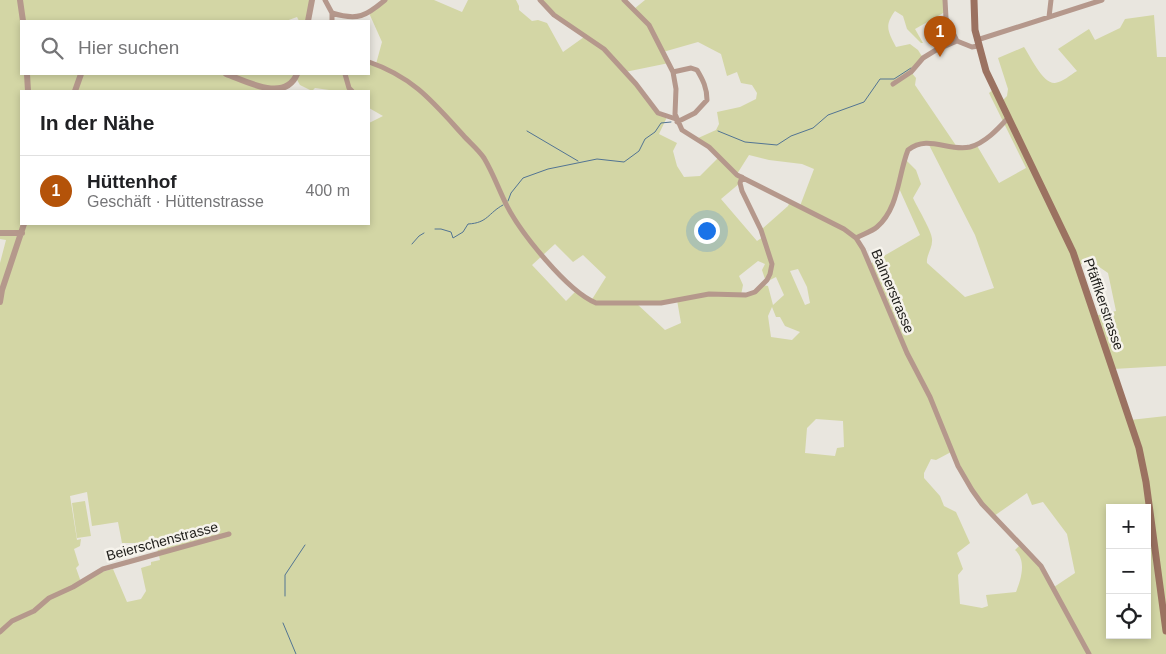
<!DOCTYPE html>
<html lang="de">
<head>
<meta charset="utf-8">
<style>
	body { margin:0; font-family:Arial,sans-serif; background:#f6f6f6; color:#202124 }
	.controls { position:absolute; right:15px; bottom:15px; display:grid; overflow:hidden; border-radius:0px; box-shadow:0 2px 8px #0003 }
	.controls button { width:45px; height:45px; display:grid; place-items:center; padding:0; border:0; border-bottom:1px solid #e0e0e0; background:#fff; color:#202124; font:25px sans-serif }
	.you { position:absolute; left:706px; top:230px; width:18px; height:18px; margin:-12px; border:4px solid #fff; border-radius:50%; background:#1a73e8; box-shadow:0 0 0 8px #1a73e833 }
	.badge { display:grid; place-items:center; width:32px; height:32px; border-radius:50%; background:#b45309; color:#fff; font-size:16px; font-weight:700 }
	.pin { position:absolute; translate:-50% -41px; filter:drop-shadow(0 1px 2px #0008) }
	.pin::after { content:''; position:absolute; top:26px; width:18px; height:15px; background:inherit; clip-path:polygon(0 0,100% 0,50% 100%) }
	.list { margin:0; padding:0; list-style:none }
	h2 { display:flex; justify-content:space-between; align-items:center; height:65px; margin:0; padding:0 20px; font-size:21px }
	h2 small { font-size:16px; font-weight:400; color:#757577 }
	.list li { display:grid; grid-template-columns:32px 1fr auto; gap:15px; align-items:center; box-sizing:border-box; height:70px; padding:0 20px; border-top:1px solid #e0e0e0 }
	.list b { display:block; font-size:19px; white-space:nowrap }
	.list p { margin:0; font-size:16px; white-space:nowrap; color:#757577 }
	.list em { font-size:16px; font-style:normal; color:#757577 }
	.icon { flex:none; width:28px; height:28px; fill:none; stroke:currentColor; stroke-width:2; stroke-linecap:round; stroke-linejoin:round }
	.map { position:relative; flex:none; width:1166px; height:654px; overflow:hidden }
	.search { position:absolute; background:#fff; box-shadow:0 2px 8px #0003; left:20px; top:20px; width:350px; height:55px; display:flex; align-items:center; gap:12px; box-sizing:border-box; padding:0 18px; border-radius:0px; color:#757577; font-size:19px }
	.panel { position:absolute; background:#fff; box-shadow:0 2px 8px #0003; left:20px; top:90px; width:350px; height:135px; border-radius:0px }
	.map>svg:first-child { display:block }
	.green { fill:#d3d6a5; fill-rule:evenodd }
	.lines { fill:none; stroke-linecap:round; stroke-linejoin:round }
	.stream { stroke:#527493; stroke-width:1 }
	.minor { stroke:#b5988c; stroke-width:5 }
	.tertiary { stroke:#b5988c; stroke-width:6 }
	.secondary { stroke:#9b7261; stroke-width:7 }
	.labels { text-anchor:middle; stroke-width:5; stroke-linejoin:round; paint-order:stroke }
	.street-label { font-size:14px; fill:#1e1d1a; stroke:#f6f3ec }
</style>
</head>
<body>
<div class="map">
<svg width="1166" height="654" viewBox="0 0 1166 654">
	<rect width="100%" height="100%" fill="#e9e6df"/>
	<path class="green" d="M0,0H312L308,21H299L297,17L286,21H21V74H369V62L376,64L382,42L369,13L385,0H434L462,12L468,0H516L519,6V10L532,21L538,20L547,23L563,52L584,37L554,15L540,0H624L634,9L645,0H945V12L915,29L923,43H921L907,29L903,16L895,11C884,26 888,31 896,47L910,44L918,50L923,58L911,72L916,78L915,85L957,147L976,144L999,183L1026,168L989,93L994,89L1001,102L1007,96L1008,89L998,58L1024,47C1030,56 1043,84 1055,83C1063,82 1070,75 1077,71L1058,49L1089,29L1095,40L1120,28L1125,19L1154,15L1157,57H1166V366L1113,369L1130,420L1166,416V654H0V263L6,240L0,239ZM698,42L721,54L727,76L737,72L741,83L752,85L757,93L756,99L740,107L717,112L719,124L716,130L696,139L720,156L700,176L684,177L677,166L673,151L677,143L659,134L667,117L652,107L625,72L669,63L663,52ZM296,78L300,85L312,91L315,88L336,91H369V108L383,116L369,123V224H21V91H263L260,87L286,86ZM928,143L975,235L994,288L965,297L927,263C926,255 933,248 932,239C932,231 917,207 913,198L921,184L916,170L905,159L908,150ZM749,155L769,160L802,164L814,169L800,206L790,201L788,206L761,230L763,237L757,241L721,199L740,183L742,177L737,174ZM898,186L920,235L870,264L856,238L878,226L894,203ZM555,244L573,262L583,255L606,277L591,301L577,290L566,301L532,265ZM758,261L765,264L762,270L765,279L768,281L776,277L784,295L773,305L768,286L763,285L752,294L741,295L743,285L739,276ZM1092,262L1108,273L1116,311L1095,316L1078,265ZM798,269L807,287L810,303L805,305L790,271ZM677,300L681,323L665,330L636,303ZM772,307L776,317H780L785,326L800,332L792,340L771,337L768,316ZM816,419L843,421L844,447L837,448L835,456L805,453L807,428ZM951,452L982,504L994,516L1027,493L1032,505L1043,502L1067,534L1075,573L1054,587L1034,557L1019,546L1015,550C1027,560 1021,580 1016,592L986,595L988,606L982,608L960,604L958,575L963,569L957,553L970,543L956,512L944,506L940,496L924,478V473L931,459L936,460ZM87,492L92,526L118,522L122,543H156L160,560L151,562V565L141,568L146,591L141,599L127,602L113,569L93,574L81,582L76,568L79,565L74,549L80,546L81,539L77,540L70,496ZM1110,508H1147V635H1110Z
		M85,501L91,536L77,538L72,503Z"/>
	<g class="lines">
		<path class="stream" d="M527,131L578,161
			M718,131L745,142L777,145L791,136L813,128L828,115L864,102L880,79H894L911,68
			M508,201L511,193L523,178L548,169L597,159L624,162L639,151L645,139L655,132L661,123L671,122
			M435,229H441L451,232L453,238L463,232L468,224C488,223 488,213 503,205
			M412,244L419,236L424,233
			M285,596V575L305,545
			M283,623L296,654"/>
		<path class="minor" d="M325,0L332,13V21
			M540,0L554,15L604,49L636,84L658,113L676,119
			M624,0L649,25L673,72L676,89L675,114L682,130L709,147L737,175L844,229L856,238L863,249L907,353L930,397L958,466L972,490L982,504L1041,566L1089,654
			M945,0L946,18L957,41
			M332,13C358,21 366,16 385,0
			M1049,17L1051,0
			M977,40L1102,0
			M369,62C413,77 433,102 463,135C470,143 478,149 484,158C493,173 499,190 507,206C521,233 567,291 596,303H661L709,294L746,295L755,292L767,280L770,274L772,264L761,230L742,191L740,183L742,177
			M673,72L691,68L697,70C703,80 707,88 707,100L695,113L677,122
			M345,74L349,88L352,91
			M893,84L911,72L923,58L936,50L957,41L972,47L978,46
			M856,238C863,234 871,232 877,227C899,208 898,175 908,150C928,134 948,152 970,147C985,143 998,129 1008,118
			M0,632L12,621L34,611L49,598L73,587L103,569L229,534"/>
		<path class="tertiary" d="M20,0L23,21
			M308,21L312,0
			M27,74L28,91
			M226,74C246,81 285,103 297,74
			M75,91L81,74
			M0,233H22
			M0,302L2,290L24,224"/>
		<path class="secondary" d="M974,0L975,30L986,71L1073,252L1139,448L1146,482L1166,631"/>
	</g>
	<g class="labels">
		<g class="street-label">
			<text transform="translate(893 291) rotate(67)" y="5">Balmerstrasse</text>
			<text transform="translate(1104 304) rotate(71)" y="5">Pfäffikerstrasse</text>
			<text transform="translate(162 541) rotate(-15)" y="5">Beierschenstrasse</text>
		</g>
	</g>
</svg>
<div class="controls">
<button>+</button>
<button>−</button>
<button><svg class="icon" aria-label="locate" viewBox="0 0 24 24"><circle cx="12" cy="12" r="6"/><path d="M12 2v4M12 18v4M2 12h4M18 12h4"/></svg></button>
</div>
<div class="you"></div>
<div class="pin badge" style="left:940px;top:57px">1</div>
<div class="search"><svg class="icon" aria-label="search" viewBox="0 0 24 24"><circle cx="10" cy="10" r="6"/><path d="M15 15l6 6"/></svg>Hier suchen</div>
<section class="panel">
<h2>In der Nähe<small></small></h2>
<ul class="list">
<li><span class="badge">1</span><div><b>Hüttenhof</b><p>Geschäft · Hüttenstrasse</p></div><em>400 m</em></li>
</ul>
</section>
</div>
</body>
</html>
